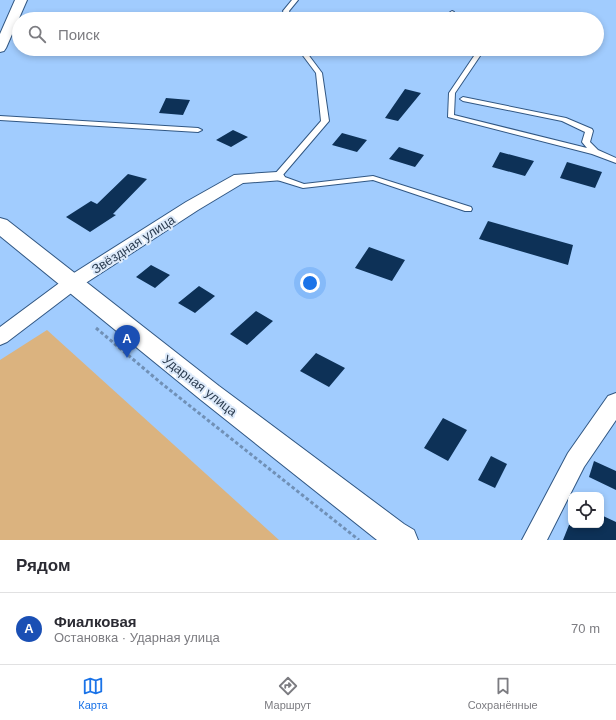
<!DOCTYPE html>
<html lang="ru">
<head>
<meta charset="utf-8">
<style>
	body { margin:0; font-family:Arial,sans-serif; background:#f2f2f3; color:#2b2b33 }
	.controls { position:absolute; right:12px; bottom:12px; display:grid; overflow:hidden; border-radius:8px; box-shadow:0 2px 6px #0003 }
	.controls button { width:36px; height:36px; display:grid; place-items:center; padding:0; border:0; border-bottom:1px solid #e1e1e2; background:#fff; color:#2b2b33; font:20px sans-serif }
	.you { position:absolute; left:310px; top:283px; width:14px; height:14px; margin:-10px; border:3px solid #fff; border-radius:50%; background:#1a73e8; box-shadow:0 0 0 6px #1a73e833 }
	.badge { display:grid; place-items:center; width:26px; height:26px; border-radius:50%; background:#1a73e8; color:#fff; font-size:13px; font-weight:700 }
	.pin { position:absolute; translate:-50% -33px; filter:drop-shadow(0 1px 2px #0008) }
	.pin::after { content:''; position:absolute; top:21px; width:14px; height:12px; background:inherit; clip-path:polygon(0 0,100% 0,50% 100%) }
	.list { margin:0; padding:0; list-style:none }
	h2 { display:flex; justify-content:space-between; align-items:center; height:52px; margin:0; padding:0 16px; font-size:17px }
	h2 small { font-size:13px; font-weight:400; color:#7c7c81 }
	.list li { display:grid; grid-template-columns:26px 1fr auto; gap:12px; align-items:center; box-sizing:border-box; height:72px; padding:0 16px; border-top:1px solid #e1e1e2 }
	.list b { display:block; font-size:15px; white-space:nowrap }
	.list p { margin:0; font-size:13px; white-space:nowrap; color:#7c7c81 }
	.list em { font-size:13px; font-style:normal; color:#7c7c81 }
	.icon { flex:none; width:22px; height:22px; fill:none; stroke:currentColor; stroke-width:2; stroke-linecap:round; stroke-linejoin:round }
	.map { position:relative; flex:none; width:616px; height:540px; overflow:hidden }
	.search { position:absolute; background:#fff; box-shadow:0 2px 6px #0003; left:12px; right:12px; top:12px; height:44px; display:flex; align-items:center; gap:10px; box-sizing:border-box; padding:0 14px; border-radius:22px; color:#7c7c81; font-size:15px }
	.sheet { height:124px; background:#fff }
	nav { display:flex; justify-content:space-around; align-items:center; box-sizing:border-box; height:56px; border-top:1px solid #e1e1e2; background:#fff; font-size:11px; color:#7c7c81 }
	nav a { display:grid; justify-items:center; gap:2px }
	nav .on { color:#1a73e8 }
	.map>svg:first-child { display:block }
	.green { fill:#dbb37f }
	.building { fill:#0d3157 }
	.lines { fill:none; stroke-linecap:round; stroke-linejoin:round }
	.service-casing { stroke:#315783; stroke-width:2 }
	.minor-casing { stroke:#315783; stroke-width:2 }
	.tertiary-casing { stroke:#315783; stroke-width:2 }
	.path { stroke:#7090b6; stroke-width:3; stroke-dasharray:3.5 2.5; stroke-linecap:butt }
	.service { fill:#fff; fill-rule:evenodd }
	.minor { fill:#fff; fill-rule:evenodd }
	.tertiary { fill:#fff; fill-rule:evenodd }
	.labels { text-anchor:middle; stroke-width:4; stroke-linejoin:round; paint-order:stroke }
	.street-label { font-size:13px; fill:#2c3d51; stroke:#ddeafa }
</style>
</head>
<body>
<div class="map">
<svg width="616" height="540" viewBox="0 0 616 540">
	<rect width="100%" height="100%" fill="#a1ccfe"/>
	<path class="green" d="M47,330L279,540H0V360Z"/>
	<path class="building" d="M405,89L421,93L398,121L385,118Z
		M166,98L190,100L183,115L159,113Z
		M233,130L248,137L231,147L216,140Z
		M342,133L367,140L357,152L332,145Z
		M399,147L424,155L415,167L389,159Z
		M500,152L534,161L525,176L492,167Z
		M567,162L602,172L595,188L560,178Z
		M128,174L147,179L113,214L116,215L90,232L66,217L91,201L97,204Z
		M488,221L573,245L568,265L479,239Z
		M369,247L405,260L392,281L355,268Z
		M151,265L170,275L155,288L136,277Z
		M199,286L215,296L195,313L178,303Z
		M256,311L273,321L247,345L230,334Z
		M316,353L345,368L329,387L300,371Z
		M443,418L467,430L448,461L424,448Z
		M491,456L507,464L495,488L478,480Z
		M594,461L616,471V490L589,477Z
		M601,515L616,522V540H563L569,525H601Z"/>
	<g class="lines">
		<defs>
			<path id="service" d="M292,0H298L289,11L292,19H286L283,11Z
				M452,11L454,12L459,19H453L449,13Z
				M298,49H304L322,73L329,121L282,176L304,184L373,176L471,207L472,209L471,211H465L373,180L303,188L274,179L273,177L274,175L321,121L316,73Z
				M474,49H480V56L455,93L454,115L587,148L582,142L585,132L562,121L463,101L460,99L463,97L566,118L592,129L593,131L590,142L598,150L616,158V163L592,154L448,117L449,93L474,56Z
				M0,116L198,128L202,130L198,132L0,120Z"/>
			<path id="minor" d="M15,0H27L6,48L4,51L0,52V34Z
				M277,172L283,174L285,177L283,180L243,183L198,210L78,288L7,342L0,345V327L66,278L186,202L234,175Z
				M616,393V420L584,467L547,540H522L568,453L608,396Z"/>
			<path id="tertiary" d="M0,218L7,220L219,386L404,524L414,530L418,540H377L201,400L0,236Z"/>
		</defs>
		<use href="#service" class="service-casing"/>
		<use href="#minor" class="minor-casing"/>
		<use href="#tertiary" class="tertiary-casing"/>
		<path class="path" d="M96,328L161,383L359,540"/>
		<use href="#service" class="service"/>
		<use href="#minor" class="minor"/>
		<use href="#tertiary" class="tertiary"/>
	</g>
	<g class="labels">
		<g class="street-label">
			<text transform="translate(133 244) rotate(-33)" y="5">Звёздная улица</text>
			<text transform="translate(200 385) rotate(38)" y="5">Ударная улица</text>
		</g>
	</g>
</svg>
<div class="controls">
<button><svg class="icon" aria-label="locate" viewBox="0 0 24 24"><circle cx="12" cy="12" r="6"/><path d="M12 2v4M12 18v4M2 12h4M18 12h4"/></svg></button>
</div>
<div class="you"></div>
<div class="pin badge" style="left:127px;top:358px;background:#1a4fb4">A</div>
<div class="search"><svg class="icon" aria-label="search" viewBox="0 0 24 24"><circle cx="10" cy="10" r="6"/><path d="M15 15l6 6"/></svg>Поиск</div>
</div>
<section class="sheet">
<h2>Рядом<small></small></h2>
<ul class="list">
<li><span class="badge" style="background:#1a4fb4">A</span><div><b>Фиалковая</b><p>Остановка · Ударная улица</p></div><em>70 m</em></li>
</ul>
</section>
<nav>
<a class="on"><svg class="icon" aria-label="map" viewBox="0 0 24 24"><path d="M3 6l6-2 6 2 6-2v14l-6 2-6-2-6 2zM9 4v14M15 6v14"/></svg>Карта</a>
<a><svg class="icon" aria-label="directions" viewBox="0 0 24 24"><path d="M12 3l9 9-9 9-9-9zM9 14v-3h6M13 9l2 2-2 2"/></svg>Маршрут</a>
<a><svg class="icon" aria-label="saved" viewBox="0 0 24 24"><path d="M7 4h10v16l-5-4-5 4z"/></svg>Сохранённые</a>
</nav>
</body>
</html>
